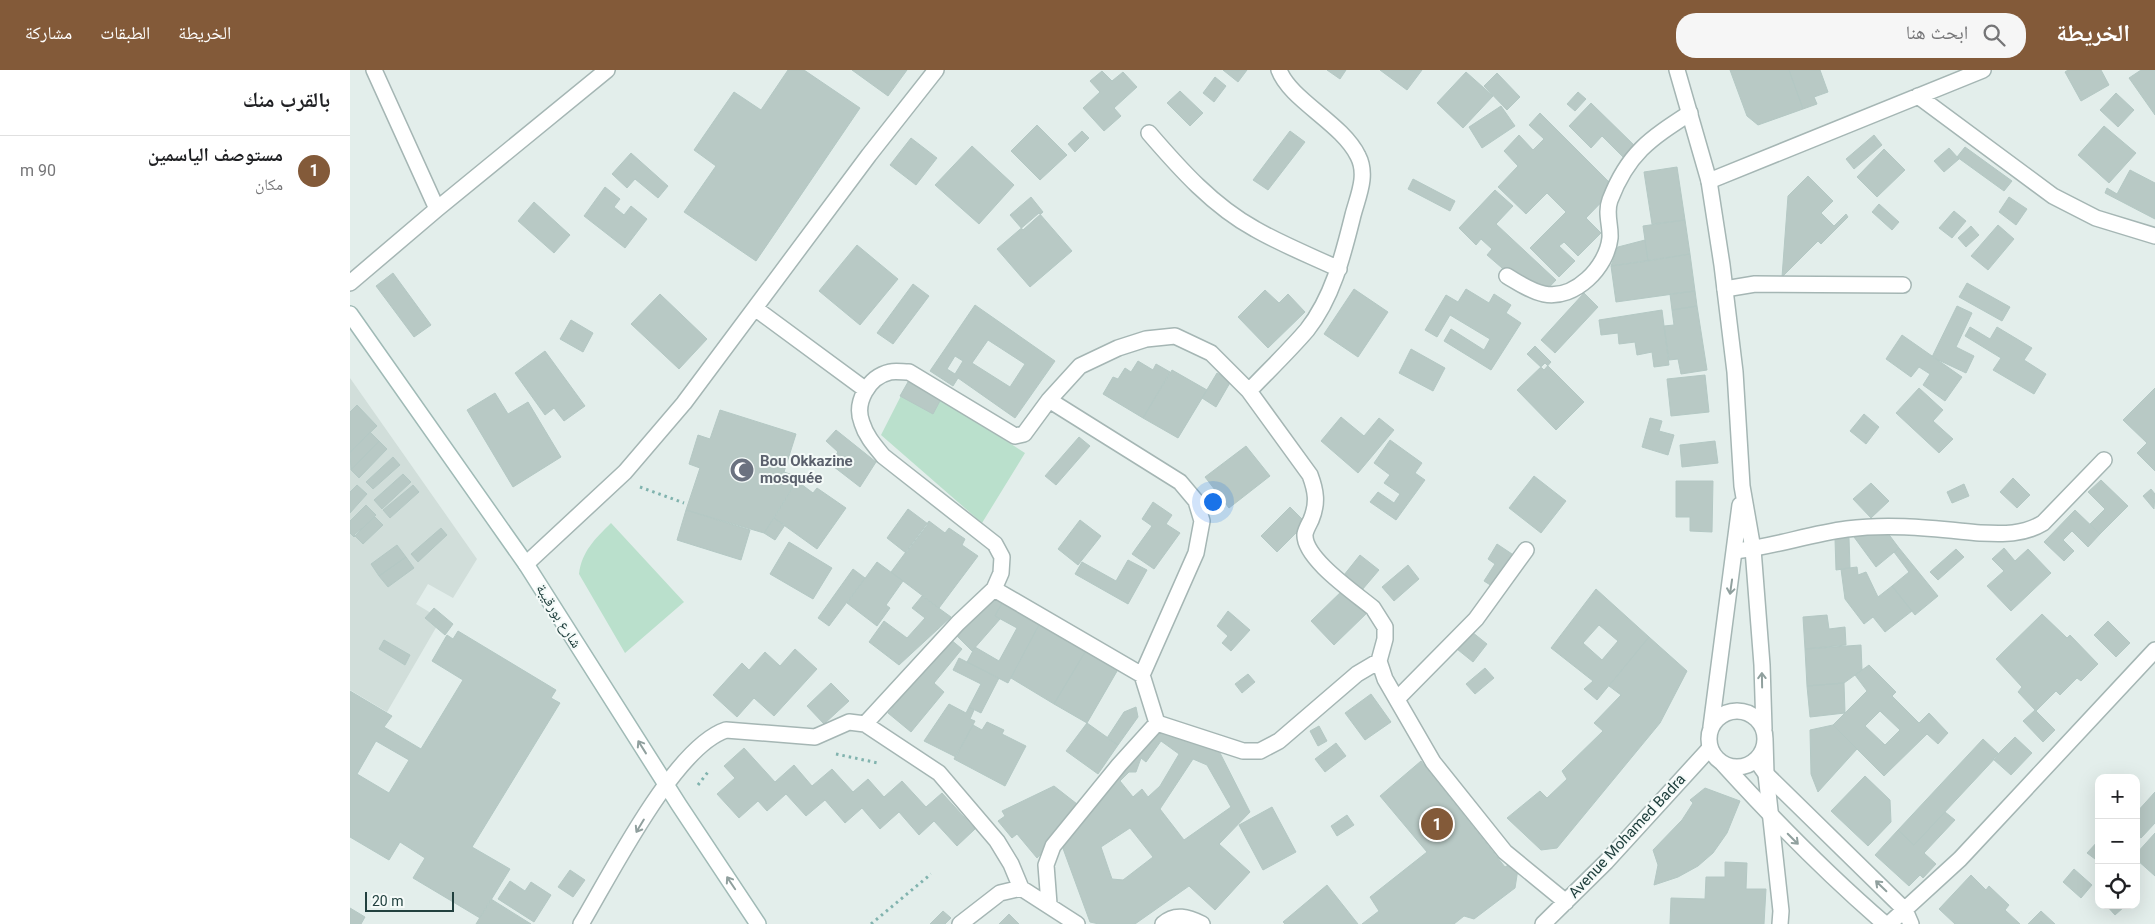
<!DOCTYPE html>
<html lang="ar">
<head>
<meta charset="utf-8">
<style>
	body { margin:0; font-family:Roboto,"Noto Naskh Arabic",sans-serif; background:#f6f6f6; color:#202124; direction:rtl }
	.controls { position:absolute; right:15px; bottom:15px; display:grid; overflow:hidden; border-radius:10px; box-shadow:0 5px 20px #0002 }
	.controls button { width:45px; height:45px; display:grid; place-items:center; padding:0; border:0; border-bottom:1px solid #e0e0e0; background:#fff; color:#202124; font:25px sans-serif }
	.scale { position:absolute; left:15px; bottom:12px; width:89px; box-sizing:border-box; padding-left:5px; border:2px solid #21403e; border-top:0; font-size:14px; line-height:18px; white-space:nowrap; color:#21403e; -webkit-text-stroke:4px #f4faf8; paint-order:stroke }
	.you { position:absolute; left:862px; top:431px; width:18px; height:18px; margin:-12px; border:4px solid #fff; border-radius:50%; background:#1a73e8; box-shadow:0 0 0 8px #1a73e833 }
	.badge { display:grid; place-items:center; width:32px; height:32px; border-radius:50%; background:#835a39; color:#fff; font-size:16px; font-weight:700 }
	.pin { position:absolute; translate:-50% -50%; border:2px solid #fff; box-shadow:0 1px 5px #0006 }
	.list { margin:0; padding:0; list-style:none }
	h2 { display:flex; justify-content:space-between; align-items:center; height:65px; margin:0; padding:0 20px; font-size:21px }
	h2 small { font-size:16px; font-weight:400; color:#757577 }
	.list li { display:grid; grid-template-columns:32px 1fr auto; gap:15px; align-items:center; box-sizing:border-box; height:70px; padding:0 20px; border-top:1px solid #e0e0e0 }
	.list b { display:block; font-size:19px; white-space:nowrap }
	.list p { margin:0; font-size:16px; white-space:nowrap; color:#757577 }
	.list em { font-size:16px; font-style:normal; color:#757577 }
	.icon { flex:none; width:28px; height:28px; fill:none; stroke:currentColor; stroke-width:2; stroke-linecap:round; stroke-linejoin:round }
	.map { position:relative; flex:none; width:1805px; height:854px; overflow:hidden; direction:ltr }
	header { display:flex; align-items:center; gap:30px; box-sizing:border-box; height:70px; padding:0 25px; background:#835a39; color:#fff }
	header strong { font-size:24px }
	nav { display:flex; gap:28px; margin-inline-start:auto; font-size:18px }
	.search { width:350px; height:45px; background:#f6f6f6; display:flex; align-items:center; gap:12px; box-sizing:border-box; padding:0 18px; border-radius:20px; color:#757577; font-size:19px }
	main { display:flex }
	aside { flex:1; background:#fff }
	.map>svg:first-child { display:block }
	.built { fill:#d1deda }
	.green { fill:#bae0cc }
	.building { fill:#b8c9c5; stroke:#b4c8c4; fill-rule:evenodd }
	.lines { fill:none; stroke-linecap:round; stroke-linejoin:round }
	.pedestrian-casing { stroke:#a5b6b4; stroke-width:18 }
	.minor-casing { stroke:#a5b6b4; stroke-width:18 }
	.tertiary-casing { stroke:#a5b6b4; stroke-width:18 }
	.secondary-casing { stroke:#a0bab6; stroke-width:18 }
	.path { stroke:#81b3ae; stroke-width:3; stroke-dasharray:2.5 4; stroke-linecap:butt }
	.pedestrian { stroke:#fff; stroke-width:15 }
	.minor { stroke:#fff; stroke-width:15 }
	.tertiary { stroke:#fff; stroke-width:15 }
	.secondary { stroke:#fff; stroke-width:15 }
	.oneway { stroke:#90a09e }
	.labels { text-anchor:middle; stroke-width:4; stroke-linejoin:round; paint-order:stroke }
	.worship-label { font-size:15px; font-weight:bold; fill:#5b616d; stroke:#f4faf8; text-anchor:start }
	.street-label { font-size:15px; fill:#21403e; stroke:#f4faf8 }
</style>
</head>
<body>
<header>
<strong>الخريطة</strong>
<div class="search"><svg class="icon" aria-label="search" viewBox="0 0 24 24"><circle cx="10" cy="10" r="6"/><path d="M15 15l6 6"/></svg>ابحث هنا</div>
<nav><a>الخريطة</a><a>الطبقات</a><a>مشاركة</a></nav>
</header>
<main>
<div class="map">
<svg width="1805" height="854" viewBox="0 0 1805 854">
	<rect width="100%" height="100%" fill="#e3eeeb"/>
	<path class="built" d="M0,308L127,489L103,528L78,514L66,534L91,549L37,642L0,620Z"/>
	<path class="green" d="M558,312L591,329L675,383L632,453L531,365Z
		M261,453L334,532L275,583L229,504C232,481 245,469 261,453Z"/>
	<path class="building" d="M438,0H454L510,38L406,191L334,142L366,96L344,80L384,22L411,40Z
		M502,0H557L538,26Z
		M873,0H897L888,12Z
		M977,0H996L990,9Z
		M1030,0H1072L1057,20Z
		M1380,0H1439L1453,39L1408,55L1397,46Z
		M1439,0H1470L1478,22L1464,27L1467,34L1453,39Z
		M1718,0H1751L1759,15L1731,31L1715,2Z
		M1791,0H1805V45L1779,8Z
		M752,1L762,11L773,2L787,17L764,38L771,46L754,61L733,38L750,22L740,11Z
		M1116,2L1143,26L1113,58L1087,33Z
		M1147,3L1170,27L1157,40L1134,16Z
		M865,7L876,16L864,32L853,23Z
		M830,21L853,43L840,56L817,33Z
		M1228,22L1236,29L1225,41L1217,34Z
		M1766,23L1784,40L1768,57L1750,40Z
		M1241,33L1286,77L1274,88L1252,66L1241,78L1219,56Z
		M1151,36L1165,56L1132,78L1119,57Z
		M1190,43L1265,118L1236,148L1251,163L1228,186L1214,172L1209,176L1225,191L1209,207L1180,178L1216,142L1197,123L1176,144L1148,117L1168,96L1154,81L1169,65L1183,80L1194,69L1179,55Z
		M687,55L717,85L690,110L661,81Z
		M1754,56L1786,83L1759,113L1728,85Z
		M732,61L739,68L725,82L718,74Z
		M940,61L955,72L918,120L903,110Z
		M1524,65L1532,75L1504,99L1496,89Z
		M561,68L587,88L566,115L540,95Z
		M622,76L664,115L629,154L585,115Z
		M1615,77L1662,111L1654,121L1607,87Z
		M1599,78L1609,89L1594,102L1584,91Z
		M1534,79L1555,100L1527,127L1507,107Z
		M281,83L318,116L308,128L285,109L277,118L262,104Z
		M1327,97L1335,150L1302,154L1294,102Z
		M1780,100L1805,113V149L1755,123L1757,118L1767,124Z
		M1458,106L1483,131L1471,143L1484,156L1496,144L1498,147L1471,174L1468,171L1432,207L1438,126Z
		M1063,109L1105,131L1100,141L1058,119Z
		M255,117L270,129L264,137L274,145L281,136L297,149L275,178L234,146Z
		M1145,120L1163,136L1146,154L1206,210L1188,229L1137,185L1142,179L1131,169L1126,175L1109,158Z
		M681,127L693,142L673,160L660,145Z
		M1659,127L1677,139L1666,155L1649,142Z
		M184,132L220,165L204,183L168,151Z
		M1529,134L1549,152L1542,160L1522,142Z
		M1604,141L1616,151L1602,168L1589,158Z
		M689,143L722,181L680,217L647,179Z
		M1335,150L1340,184L1298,191L1293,156Z
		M1648,155L1664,169L1638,200L1621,186Z
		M1621,156L1629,165L1616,177L1608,168Z
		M1295,170L1298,191L1261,196L1268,177Z
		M507,175L548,209L510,255L469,221Z
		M1340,184L1345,221L1266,232L1261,196Z
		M43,203L81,255L64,267L26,216Z
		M1617,213L1660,237L1652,251L1609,227Z
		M563,214L579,226L543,274L527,263Z
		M1004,219L1038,242L1008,287L974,264Z
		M1116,219L1139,233L1144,224L1161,235L1156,243L1171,253L1141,300L1094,271L1101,259L1134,280L1140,269L1100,245L1087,267L1075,260L1096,225L1108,232Z
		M915,220L929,233L938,224L955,242L918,278L888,247Z
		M1345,221L1347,236L1322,240L1320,224Z
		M1234,223L1248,237L1205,283L1191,270Z
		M310,224L357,269L329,299L281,254Z
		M625,235L705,291L665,348L608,308L603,316L580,301ZM638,270L675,294L660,317L622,293ZM605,286L613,291L605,304L597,299Z
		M1347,236L1357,300L1331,304L1328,289L1319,290L1314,256L1324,255L1322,240Z
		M1607,236L1622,243L1606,277L1624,286L1616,303L1582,287Z
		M1312,240L1319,295L1304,297L1302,282L1287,285L1285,272L1269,274L1268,263L1251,265L1249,250Z
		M221,250L243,263L233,282L210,269Z
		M1620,257L1640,269L1647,257L1682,278L1674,290L1696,304L1684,324L1643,300L1651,288L1615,266Z
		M1552,265L1612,307L1595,331L1573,315L1580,304L1569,297L1561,307L1536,289Z
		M1185,276L1201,292L1194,300L1177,284Z
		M1061,279L1095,298L1083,321L1049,303Z
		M195,281L235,336L214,351L204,338L195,345L165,303Z
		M788,291L803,300L806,294L820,302L793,348L753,324L763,307L768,309L775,298L781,302Z
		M1195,293L1234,332L1206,360L1167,320Z
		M822,300L857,320L828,368L793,348Z
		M867,303L881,311L866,337L852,328Z
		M1355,305L1359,342L1321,346L1317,309Z
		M558,312L591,329L583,344L550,326Z
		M1569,318L1593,340L1583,351L1603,369L1589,383L1546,343Z
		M1805,318V401L1787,383L1797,373L1773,350Z
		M145,323L158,344L178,332L211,387L163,417L117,340Z
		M7,335L27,356L0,382V342Z
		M370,340L446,364L434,402L449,407L414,463L336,440L350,398L339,394L348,365L360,369Z
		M1514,344L1529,357L1516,374L1500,361Z
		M991,347L1014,366L1029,348L1044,360L1008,403L971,371Z
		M1300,348L1312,351L1309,361L1324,365L1318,385L1292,377Z
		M486,360L526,392L510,417L479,393L488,382L476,371Z
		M20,362L29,371L1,400L0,383Z
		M729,367L740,376L706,415L695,406Z
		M1040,370L1072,393L1065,403L1075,410L1046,450L1020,432L1028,422L1044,433L1050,424L1034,413L1040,405L1024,393Z
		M29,371L37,379L9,408L1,400Z
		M1365,371L1368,393L1332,397L1330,375Z
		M896,376L920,406L879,438L855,407Z
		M43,387L50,395L23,419L16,412Z
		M53,404L61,412L32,439L24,430Z
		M1184,406L1216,431L1191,463L1159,438Z
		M1663,408L1680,425L1667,438L1650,422Z
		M1751,410L1778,436L1750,464L1740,454L1755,439L1738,422Z
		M447,411L463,423L467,418L496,438L467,479L424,448Z
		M1326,411H1363L1362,462L1340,461V447H1326Z
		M1521,413L1539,431L1521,448L1503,429Z
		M1614,414L1619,426L1602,433L1597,422Z
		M7,415L17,424L0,443V422Z
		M63,415L69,422L40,448L33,440Z
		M1801,419L1805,424L1804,439L1793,426Z
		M803,432L822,445L816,454L830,463L804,499L782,484L802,456L792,449Z
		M16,435L26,445L4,467L0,463V451Z
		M940,437L956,453L927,482L911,466Z
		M558,439L578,454L556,483L537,468Z
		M336,440L400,460L391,490L327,470Z
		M1725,440L1750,464L1738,477L1722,461L1713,470L1724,481L1714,491L1694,472Z
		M25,447L33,455L13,474L4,465Z
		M424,448L435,455L425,470L414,463Z
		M730,450L751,466L728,495L708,479Z
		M579,451L595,463L599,458L615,469L612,475L628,486L589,538L541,502Z
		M91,458L97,465L68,492L61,484Z
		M1537,462L1549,478L1526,497L1504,467Z
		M1499,468L1500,498L1486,500L1485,469Z
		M439,472L482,498L463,529L420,504Z
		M1147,474L1174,492L1153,523L1134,511L1145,494L1138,489Z
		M47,475L56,487L29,506L21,494Z
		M1549,478L1588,526L1565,545L1542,516L1559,502L1544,482Z
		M1654,478L1665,491L1678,479L1701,503L1661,541L1637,516L1654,501L1642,489Z
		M1606,479L1614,487L1588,510L1580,502Z
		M1010,485L1029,500L1012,520L994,505Z
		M56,487L64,498L38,517L29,506Z
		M778,490L797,500L778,534L725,504L732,492L766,511Z
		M527,492L553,511L536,535L540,538L527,556L497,533Z
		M1058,495L1069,509L1044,531L1032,517Z
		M1507,497L1508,505L1516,502L1528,527L1542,516L1562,541L1535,562L1523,547L1514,554L1495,529L1491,499Z
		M503,499L515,508L479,556L468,548Z
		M996,517L1019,541L984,575L961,551Z
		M1246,519L1299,567L1247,630L1234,619L1243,611L1201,578ZM1249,555L1268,571L1252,590L1233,573Z
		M640,525L653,531L645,546L650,549L622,581L605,564Z
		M572,526L601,547L549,595L519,572L534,551L557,568L575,548L562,538Z
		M653,531L691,551L658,613L617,592L625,577L649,591L667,558L645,546Z
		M84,538L103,554L95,565L75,548Z
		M878,541L900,560L881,581L872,573L878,566L867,556Z
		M1692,544L1717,568L1720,565L1748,594L1731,611L1727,608L1710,625L1706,621L1686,641L1668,622L1672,617L1646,589Z
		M1477,545L1479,559L1495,557L1496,575L1455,579L1453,547Z
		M691,551L738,577L704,634L661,608Z
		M1758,551L1780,573L1766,587L1744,565Z
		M1117,558L1137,574L1123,592L1102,575Z
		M108,561L206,620L201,628L210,633L122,777L160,799L130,848L63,808L75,788L50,772L39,790L0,767V621L42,646L34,657L71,679L113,610L82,591L97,565L103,569ZM26,671L59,690L39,723L7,704Z
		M1299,567L1337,601L1310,653L1207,778L1191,780L1157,748L1190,721L1197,728L1217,709L1212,701L1253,661L1244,653L1271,625L1259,616Z
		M600,569L612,579L584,613L594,622L561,662L538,643Z
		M34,570L60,585L55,595L29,579Z
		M1511,575L1512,600L1505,605L1494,613L1457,616L1455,579Z
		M738,577L770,596L737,653L704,634Z
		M445,579L467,599L424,646L404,628L387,647L363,625L392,593L399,600L415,582L430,596Z
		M609,588L649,608L631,643L619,637L631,614L603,600Z
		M1519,595L1546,622L1542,626L1569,653L1579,643L1598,663L1588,674L1577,664L1534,706L1483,655L1517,621L1505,605ZM1530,641L1550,660L1535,675L1515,656Z
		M1135,598L1144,608L1125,624L1116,614Z
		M898,604L905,612L892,623L885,614Z
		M481,613L499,631L474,654L457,636Z
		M1494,613L1495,643L1460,647L1457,616Z
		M1021,624L1041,652L1015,670L995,643Z
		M599,634L616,643L619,637L624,640L620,649L625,651L606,687L574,671Z
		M786,637L788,647L768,675L757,668L774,642Z
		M1685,640L1705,660L1693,672L1673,651Z
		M637,652L654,660L652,664L676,676L655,716L604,689L623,655L632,660Z
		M737,653L768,675L748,704L716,681Z
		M807,654L868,679L900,742L869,774L900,802L865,840L839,816L785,854H749L740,852L711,773ZM811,671L829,684L810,716L798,727L792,719L783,727L770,711L779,702H786L791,688L796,692ZM843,689L857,695L881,737L834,770L810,739ZM780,758L803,787L773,810L762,809L751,777Z
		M1483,655L1507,679L1468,722L1461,704L1460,660Z
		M969,656L977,671L968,676L960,661Z
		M1665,667L1682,683L1661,705L1643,689Z
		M1633,669L1649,684L1564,775L1548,760Z
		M986,673L996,686L975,702L965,689Z
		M394,678L425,712L444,695L462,716L482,699L503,722L518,709L534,727L552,711L576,737L592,723L625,759L607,776L584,751L569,765L549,742L530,759L512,738L495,753L475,730L456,746L436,724L417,741L408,731L389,748L367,724L385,708L374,696Z
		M1071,691L1155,797L1162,793L1168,799L1165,818L1124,849L1114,846L1104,854H1012L1029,841L1020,827L1077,782L1030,726Z
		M1515,706L1540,730L1541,752L1518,776L1481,741Z
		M704,716L727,734L699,768L704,772L687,788L667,764L662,768L648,751L655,746L652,741Z
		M1355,718L1390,731L1377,763L1363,783L1348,796L1328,807L1304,815L1308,795L1303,780L1332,750L1343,733L1340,730Z
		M1805,722V753L1791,768L1786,764V743Z
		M922,737L946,782L913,800L889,755Z
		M1595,742L1605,750L1574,783L1586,794L1573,808L1570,805L1559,816L1525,785L1548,760L1564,775Z
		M997,745L1004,755L987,766L981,756Z
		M1805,763V806L1786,789V784Z
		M1749,770V792L1737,783Z
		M1375,792L1397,793L1396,819H1416L1414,854H1320L1321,828L1355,829L1356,807H1375Z
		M1724,799L1742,815L1731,828L1713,812Z
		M220,800L235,810L223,827L208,817Z
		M1621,805L1636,820L1639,816L1659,835L1655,840L1670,854H1605L1589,839Z
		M160,811L175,821L181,812L201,825L184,852L148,829Z
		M977,815L1008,854H935L933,852Z
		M141,829L181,854H126Z
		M1756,835H1772L1774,837L1765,845Z
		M0,838L15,847L11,854H0Z
		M593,841L601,848L595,854H580Z
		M1691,841L1705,854H1678Z
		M659,844L669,854H649Z"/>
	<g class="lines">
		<defs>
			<path id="pedestrian" d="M1047,629L1126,549L1176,480"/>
			<path id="minor" d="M24,0L87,139
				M1568,26L1703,126L1746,148L1805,166
				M799,63C830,99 863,136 905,159C931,174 961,186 989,199
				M1359,111L1633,0
				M1157,206C1169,213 1180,221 1194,224C1225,230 1257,197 1260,168C1261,156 1255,143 1260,130C1278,83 1300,69 1340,43
				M0,213L87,139L257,0
				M1375,219L1405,214L1553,215
				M406,239L516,320
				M899,321C918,301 939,281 957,260C983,227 993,185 1003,145C1008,126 1018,105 1008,86C992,53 940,30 929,0
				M1385,481C1423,477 1459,464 1497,459C1542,453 1586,459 1630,463C1653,464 1673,465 1693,453L1754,390
				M176,494L275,402L334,333L519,85L586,0
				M644,519L792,605
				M807,653L893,681H910L929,671L1007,604L1029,591
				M515,654L608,553L644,519L651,503L652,487L645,474L533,386C524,375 516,366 512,353C504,333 518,307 540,302C545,301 553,302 559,302L665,366L674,364L699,330L730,296L768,278L796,269L825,266L861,283L899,321L960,405C966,421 968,433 961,450C959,454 956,459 955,464C953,488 1005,523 1023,538L1035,557V569L1029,591L1035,609L1083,692L1155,782L1216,832
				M1406,690L1416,704L1555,840L1561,854
				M1374,695C1425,751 1477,804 1535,854
				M699,834L696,795L703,776L769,695L807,653L792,605L846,483L852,451L846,431L830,412L699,330
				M231,854C260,806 324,677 376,660L465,667L499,652L515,654L589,703L647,771L661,794L671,818L727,854
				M610,854L650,823L671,818
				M813,854C825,843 838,847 852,854
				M1193,854L1256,792L1360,678
				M1539,854L1610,789L1805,580"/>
			<path id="tertiary" d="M1327,0L1359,111L1372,195L1385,302L1392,416L1403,479L1412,595L1414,659
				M1359 669a28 28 0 1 1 56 0a28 28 0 1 1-56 0Z
				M1361,657L1390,435
				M1415,670L1416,704L1431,841L1430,854"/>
			<path id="secondary" d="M0,244L176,494L329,735L408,854"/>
		</defs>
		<use href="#pedestrian" class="pedestrian-casing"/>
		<use href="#minor" class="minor-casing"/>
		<use href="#tertiary" class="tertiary-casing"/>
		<use href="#secondary" class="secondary-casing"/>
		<path class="path" d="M290,417L334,433
			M486,684L528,693
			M348,715L358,702
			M521,854L581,804"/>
		<use href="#pedestrian" class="pedestrian"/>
		<use href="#minor" class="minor"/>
		<use href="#tertiary" class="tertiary"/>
		<use href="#secondary" class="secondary"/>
	</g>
	<defs><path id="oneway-shaft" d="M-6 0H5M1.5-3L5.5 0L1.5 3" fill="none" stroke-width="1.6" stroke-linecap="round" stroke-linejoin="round" transform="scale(1.25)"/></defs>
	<g class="oneway">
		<use href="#oneway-shaft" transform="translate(1381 517) rotate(98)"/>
		<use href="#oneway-shaft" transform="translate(1412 610) rotate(-91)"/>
		<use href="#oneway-shaft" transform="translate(292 677) rotate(-122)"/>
		<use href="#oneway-shaft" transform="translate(290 756) rotate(121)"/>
		<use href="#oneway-shaft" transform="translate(1443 769) rotate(45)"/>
		<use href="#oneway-shaft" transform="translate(381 813) rotate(-124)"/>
		<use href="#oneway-shaft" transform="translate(1531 816) rotate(-136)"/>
	</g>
	<defs>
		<symbol id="mosque-disc" viewBox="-11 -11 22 22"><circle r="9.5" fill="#6b7280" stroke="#f4faf8"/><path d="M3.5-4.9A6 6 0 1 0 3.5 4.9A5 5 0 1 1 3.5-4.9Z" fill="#fff"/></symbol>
	</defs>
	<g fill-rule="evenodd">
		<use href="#mosque-disc" x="378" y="386" width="28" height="28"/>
	</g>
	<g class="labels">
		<g class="worship-label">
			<text x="410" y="396">Bou Okkazine<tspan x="410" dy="17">mosquée</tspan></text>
		</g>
		<g class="street-label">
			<text transform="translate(209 546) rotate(58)" y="5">شارع بورقيبة</text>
			<text transform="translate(1277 766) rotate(-47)" y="5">Avenue Mohamed Badra</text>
		</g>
	</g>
</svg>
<div class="controls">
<button>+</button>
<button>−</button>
<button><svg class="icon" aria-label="locate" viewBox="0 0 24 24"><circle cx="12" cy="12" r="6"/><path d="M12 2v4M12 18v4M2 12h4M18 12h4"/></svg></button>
</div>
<div class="scale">20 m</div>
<div class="you"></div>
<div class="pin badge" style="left:1087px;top:754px">1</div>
</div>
<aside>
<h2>بالقرب منك<small></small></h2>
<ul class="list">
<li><span class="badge">1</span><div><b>مستوصف الياسمين</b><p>مكان</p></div><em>90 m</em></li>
</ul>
</aside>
</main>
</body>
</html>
